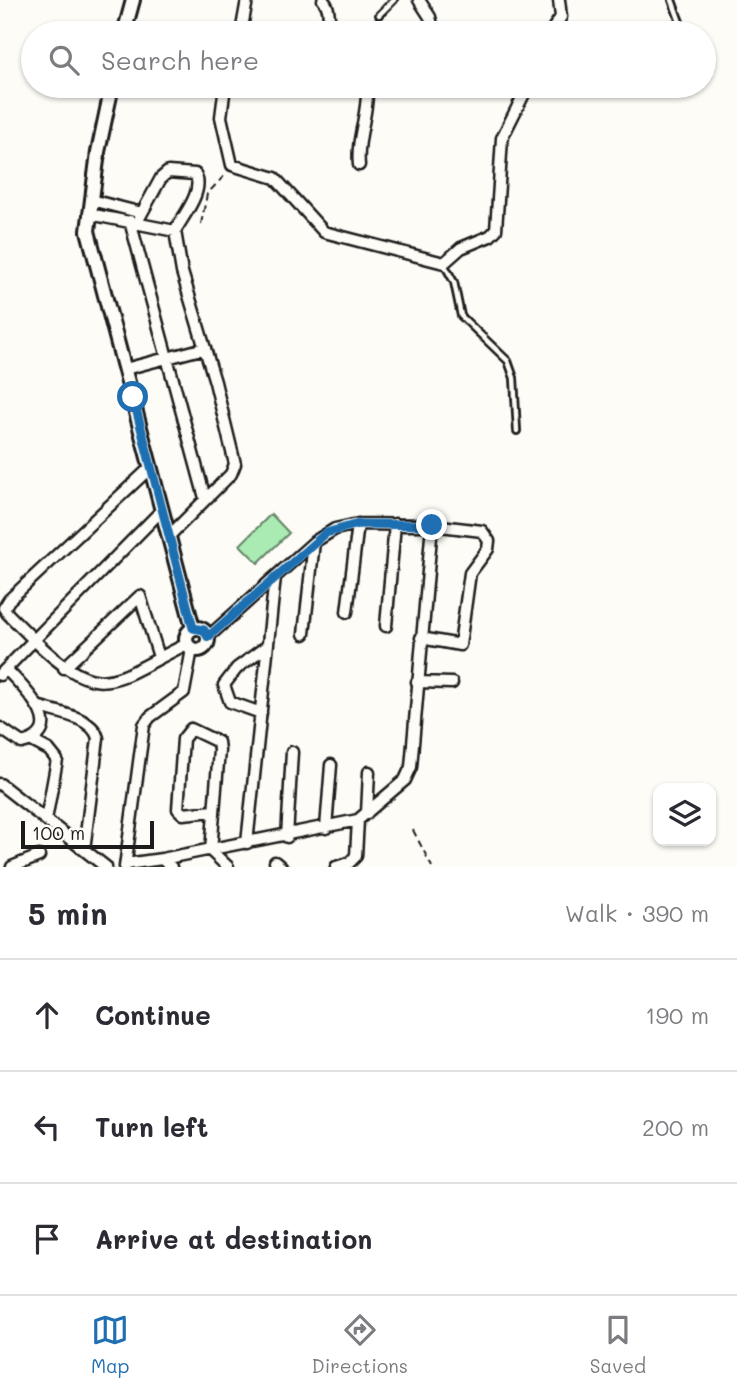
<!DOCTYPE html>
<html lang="en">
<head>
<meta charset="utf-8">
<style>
	body { margin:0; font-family:Mali,sans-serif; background:#f2f2f3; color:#2b2b33 }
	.controls { position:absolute; right:21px; bottom:21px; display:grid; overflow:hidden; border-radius:14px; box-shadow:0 2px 5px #0004 }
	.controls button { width:63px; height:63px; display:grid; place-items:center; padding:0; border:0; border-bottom:2px solid #e1e1e2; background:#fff; color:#2b2b33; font:35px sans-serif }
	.scale { position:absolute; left:21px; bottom:18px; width:133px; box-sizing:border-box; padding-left:7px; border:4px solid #1c1c1c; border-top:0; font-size:19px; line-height:24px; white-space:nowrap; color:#1c1c1c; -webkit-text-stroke:5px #fdfcf7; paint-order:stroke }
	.stop { position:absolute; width:21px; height:21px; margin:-16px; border:5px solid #1f6fb2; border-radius:50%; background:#fff }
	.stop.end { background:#1f6fb2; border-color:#fff; box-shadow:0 2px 7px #0008 }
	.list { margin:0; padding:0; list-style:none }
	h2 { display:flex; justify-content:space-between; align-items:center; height:91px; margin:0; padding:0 28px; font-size:30px }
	h2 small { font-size:23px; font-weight:400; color:#7c7c81 }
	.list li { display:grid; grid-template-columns:46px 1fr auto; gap:21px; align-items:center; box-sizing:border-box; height:112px; padding:0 28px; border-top:2px solid #e1e1e2 }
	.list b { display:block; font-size:26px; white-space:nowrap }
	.list em { font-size:23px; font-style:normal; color:#7c7c81 }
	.icon { flex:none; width:38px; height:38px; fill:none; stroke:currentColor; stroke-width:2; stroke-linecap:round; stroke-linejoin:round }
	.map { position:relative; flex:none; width:737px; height:867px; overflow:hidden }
	.search { position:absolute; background:#fff; box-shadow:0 2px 5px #0004; left:21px; right:21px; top:21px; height:77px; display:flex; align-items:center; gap:18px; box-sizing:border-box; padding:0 24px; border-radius:38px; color:#7c7c81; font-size:26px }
	.sheet { height:427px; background:#fff }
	nav { display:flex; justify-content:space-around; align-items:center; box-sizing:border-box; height:98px; border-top:2px solid #e1e1e2; background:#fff; font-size:19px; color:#7c7c81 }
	nav a { display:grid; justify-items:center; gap:4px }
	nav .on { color:#1f6fb2 }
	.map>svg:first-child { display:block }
	.green { fill:#aaebb3; stroke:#638468; stroke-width:2 }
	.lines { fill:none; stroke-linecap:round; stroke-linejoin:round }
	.service-casing { stroke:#1c1c1c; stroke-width:10 }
	.minor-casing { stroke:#1c1c1c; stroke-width:15 }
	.tertiary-casing { stroke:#1c1c1c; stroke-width:18 }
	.path { stroke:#1c1c1c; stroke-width:2; stroke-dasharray:7 5; stroke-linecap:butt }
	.service { stroke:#fdfcf7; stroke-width:4.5 }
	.minor { stroke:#fdfcf7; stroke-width:10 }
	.tertiary { stroke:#fdfcf7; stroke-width:12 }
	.route { stroke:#1f6fb2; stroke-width:9 }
</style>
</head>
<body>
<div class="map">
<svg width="737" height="867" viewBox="0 0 737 867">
	<rect width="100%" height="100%" fill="#fdfcf7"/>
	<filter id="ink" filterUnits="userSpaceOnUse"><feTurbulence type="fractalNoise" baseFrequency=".0143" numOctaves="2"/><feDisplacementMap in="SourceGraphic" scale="14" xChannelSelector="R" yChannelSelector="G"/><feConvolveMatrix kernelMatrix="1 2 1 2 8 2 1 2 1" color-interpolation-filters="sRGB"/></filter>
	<g filter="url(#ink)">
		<path class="green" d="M271,514L289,533L258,563L240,545Z"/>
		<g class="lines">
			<defs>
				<path id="service" d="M672,0L684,33
					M379,15L394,0
					M444,264L454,282L461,316L508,361L514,378L517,431"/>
				<path id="minor" d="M323,0C333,10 325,23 334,33
					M419,0L430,17L434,33
					M241,33L247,0
					M550,33L561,17L559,0
					M225,86L221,117L232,165L275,178L324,232L444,263L461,248L490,236L496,230L502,138L528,86
					M359,165C356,138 369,113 367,86
					M91,200L142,213
					M89,214L175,231C183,216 205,190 195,174L168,172L161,178L137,222
					M130,221L205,498
					M125,369L205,348
					M162,510L34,640C103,706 112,680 187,644
					M170,535L231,474L235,464L215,382L182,272L175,231
					M347,612L358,524
					M386,626L395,524
					M304,634L314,542
					M208,637L314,542L335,529L358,524L432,525L482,531L489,541L488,549L470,573L460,645L421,638
					M64,668L140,596L159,657
					M0,675L34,640L8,614L4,608L9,600L150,468
					M417,682L452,683
					M40,707C59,713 92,717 98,738L84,850
					M261,713L230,702L224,685L237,668L267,646
					M0,728L22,743C71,731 22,686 6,669
					M32,741L49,750L57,760L46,820
					M0,784L106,867
					M214,811L183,814L178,809L183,739L191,729L218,742L219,750L211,851L228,867
					M367,813L369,772
					M326,828L331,765
					M287,837L292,752
					M247,843L275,577
					M275,862L281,867
					M126,864L162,859
					M12,867L39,856
					M125,867L144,725L150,717L184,692L192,649
					M171,867L162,859L358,820L405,780L411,767L432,525
					M336,867L349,863L356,856L358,820"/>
				<path id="tertiary" d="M124,33L133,0
					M112,86L98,152L88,231L193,628
					M186 639a11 11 0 1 1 22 0a11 11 0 1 1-22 0Z"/>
			</defs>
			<use href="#service" class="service-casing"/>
			<use href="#minor" class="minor-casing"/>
			<use href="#tertiary" class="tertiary-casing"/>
			<path class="path" d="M201,224L207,194L226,174
				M413,830L432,867"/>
			<use href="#service" class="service"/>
			<use href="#minor" class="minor"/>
			<use href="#tertiary" class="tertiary"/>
		</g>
	</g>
	<g class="lines" filter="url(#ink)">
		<path class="route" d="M133,397L193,628L204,630L208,637L326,533L358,524L432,525"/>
	</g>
</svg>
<div class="controls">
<button><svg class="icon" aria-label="layers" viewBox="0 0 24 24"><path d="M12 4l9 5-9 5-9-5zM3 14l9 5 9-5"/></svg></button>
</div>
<div class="scale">100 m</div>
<div class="stop" style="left:133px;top:397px"></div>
<div class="stop end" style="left:432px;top:525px"></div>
<div class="search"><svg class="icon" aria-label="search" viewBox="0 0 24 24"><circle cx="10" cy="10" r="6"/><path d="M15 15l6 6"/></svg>Search here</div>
</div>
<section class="sheet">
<h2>5 min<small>Walk · 390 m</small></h2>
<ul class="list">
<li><svg class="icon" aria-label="ahead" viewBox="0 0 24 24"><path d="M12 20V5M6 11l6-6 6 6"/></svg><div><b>Continue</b></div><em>190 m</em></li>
<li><svg class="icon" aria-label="left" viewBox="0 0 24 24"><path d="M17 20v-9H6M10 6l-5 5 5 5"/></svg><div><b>Turn left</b></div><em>200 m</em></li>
<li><svg class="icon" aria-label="arrive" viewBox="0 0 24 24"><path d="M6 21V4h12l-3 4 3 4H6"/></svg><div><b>Arrive at destination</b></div></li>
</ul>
</section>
<nav>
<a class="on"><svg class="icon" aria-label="map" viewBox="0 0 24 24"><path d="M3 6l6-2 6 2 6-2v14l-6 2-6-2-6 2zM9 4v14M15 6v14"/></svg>Map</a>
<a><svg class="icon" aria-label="directions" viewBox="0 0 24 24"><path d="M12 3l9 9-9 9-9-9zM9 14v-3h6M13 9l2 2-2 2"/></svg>Directions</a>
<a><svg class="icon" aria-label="saved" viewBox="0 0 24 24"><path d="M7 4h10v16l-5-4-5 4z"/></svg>Saved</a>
</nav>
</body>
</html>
